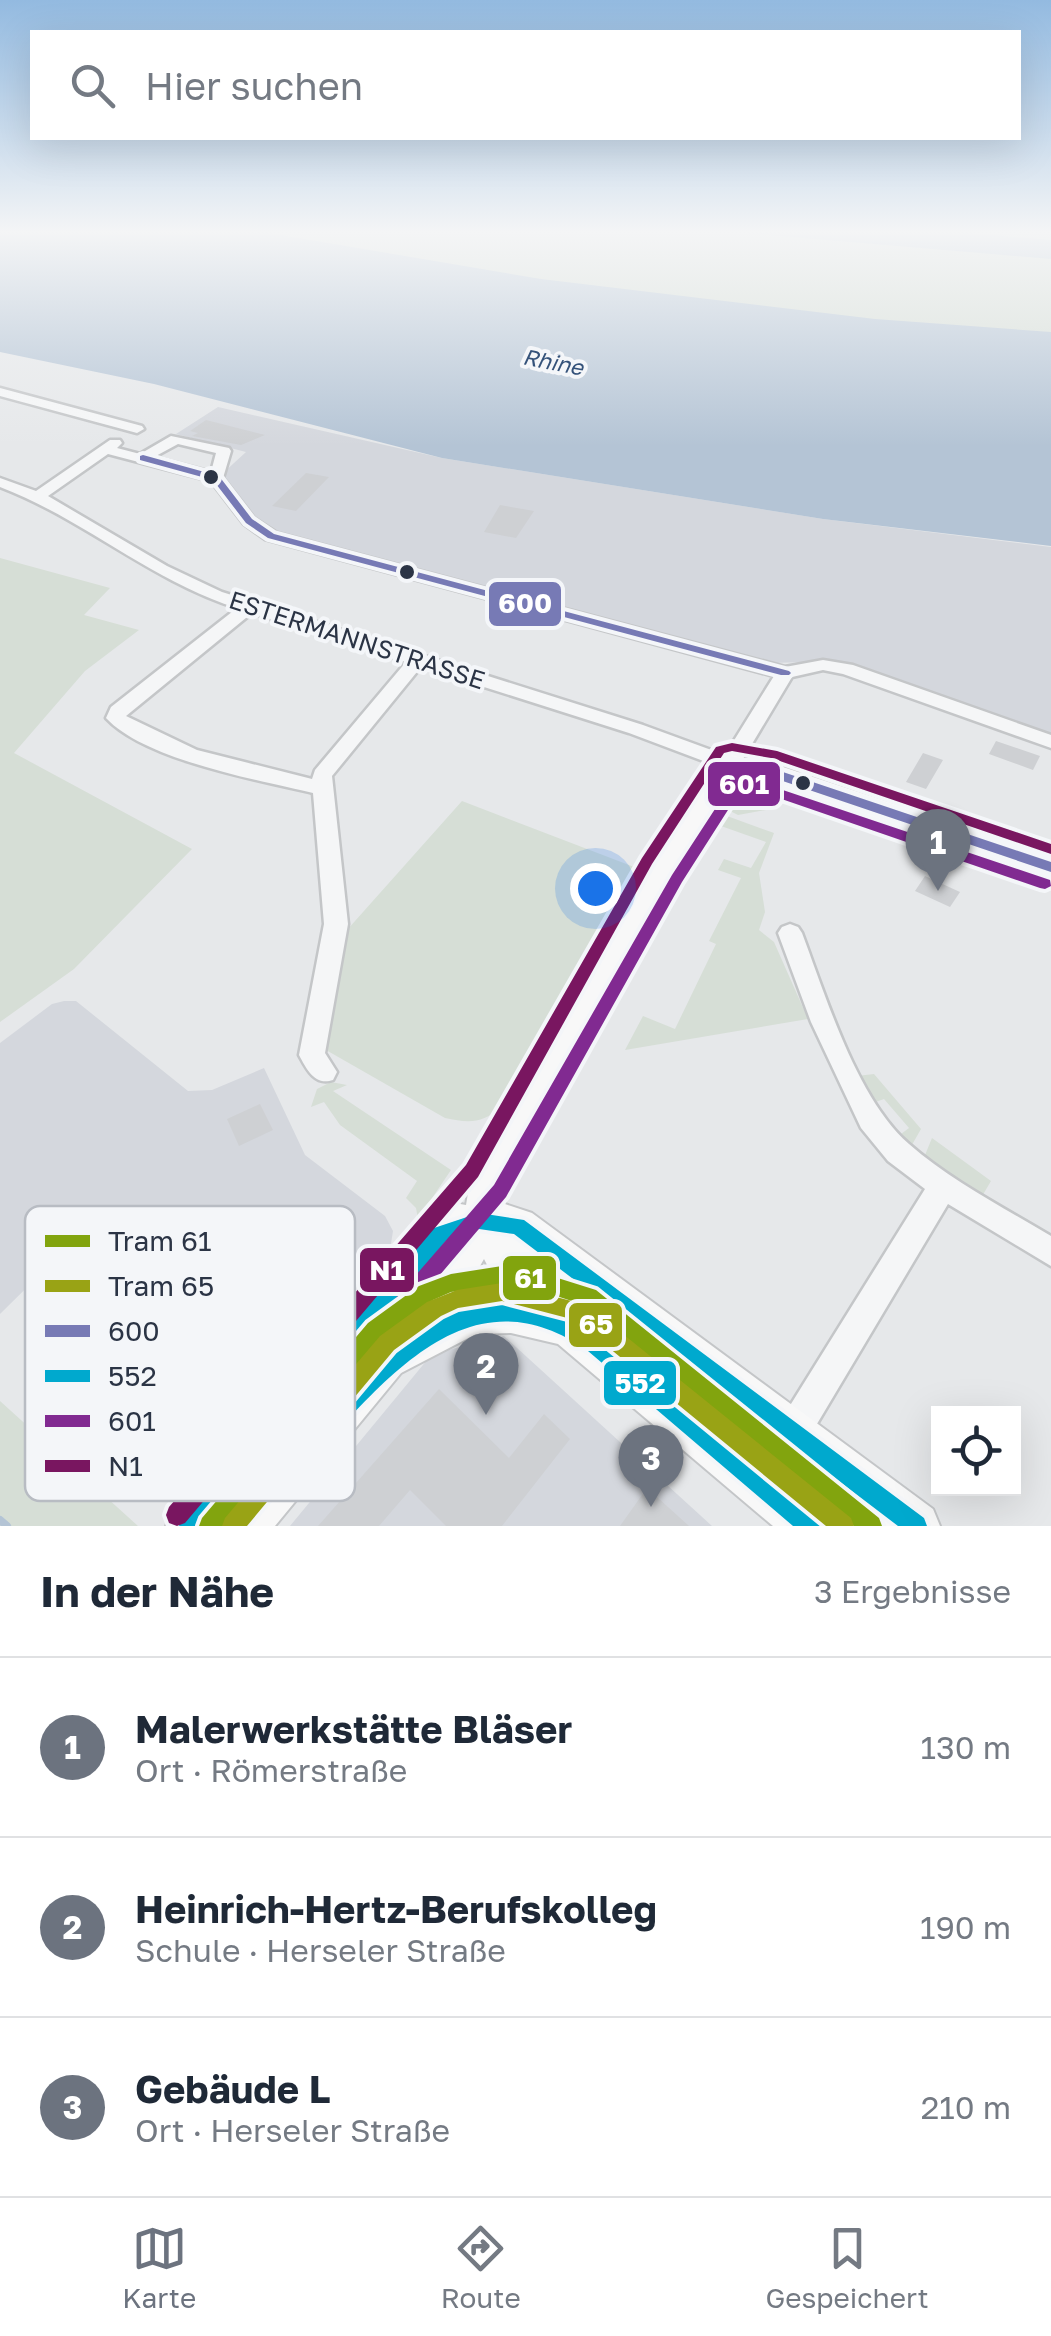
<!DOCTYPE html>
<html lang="de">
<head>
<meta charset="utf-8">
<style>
	body { margin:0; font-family:"Golos Text",sans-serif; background:#f6f6f7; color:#1f2937 }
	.controls { position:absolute; right:30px; bottom:30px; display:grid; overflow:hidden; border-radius:0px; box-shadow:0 10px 40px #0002 }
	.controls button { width:90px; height:90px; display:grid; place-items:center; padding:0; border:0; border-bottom:2px solid #e0e1e3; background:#fff; color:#1f2937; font:50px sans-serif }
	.you { position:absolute; left:595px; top:888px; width:35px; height:35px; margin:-25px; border:8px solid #fff; border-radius:50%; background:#1a73e8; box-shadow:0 0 0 15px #1a73e833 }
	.badge { display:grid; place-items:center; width:65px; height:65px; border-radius:50%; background:#6c737f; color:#fff; font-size:32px; font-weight:700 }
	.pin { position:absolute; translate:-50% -82px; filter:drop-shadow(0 2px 5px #0008) }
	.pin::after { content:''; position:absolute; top:52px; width:35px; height:30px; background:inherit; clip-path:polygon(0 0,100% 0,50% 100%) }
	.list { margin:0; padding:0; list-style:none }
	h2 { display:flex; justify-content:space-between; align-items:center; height:130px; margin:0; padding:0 40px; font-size:42px }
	h2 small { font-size:32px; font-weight:400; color:#747a83 }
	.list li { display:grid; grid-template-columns:65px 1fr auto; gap:30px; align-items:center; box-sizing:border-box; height:180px; padding:0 40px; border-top:2px solid #e0e1e3 }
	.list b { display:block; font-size:38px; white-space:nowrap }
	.list p { margin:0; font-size:32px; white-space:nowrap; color:#747a83 }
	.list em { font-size:32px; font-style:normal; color:#747a83 }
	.icon { flex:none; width:55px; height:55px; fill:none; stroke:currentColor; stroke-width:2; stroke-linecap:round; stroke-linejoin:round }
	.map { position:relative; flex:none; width:1051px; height:1526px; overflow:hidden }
	.search { position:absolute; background:#fff; box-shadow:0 10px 40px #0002; left:30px; right:30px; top:30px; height:110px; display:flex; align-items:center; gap:25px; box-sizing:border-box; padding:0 35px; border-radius:0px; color:#747a83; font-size:38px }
	.sheet { height:670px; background:#fff }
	nav { display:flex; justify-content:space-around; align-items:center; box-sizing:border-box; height:140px; border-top:2px solid #e0e1e3; background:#fff; font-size:28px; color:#747a83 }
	nav a { display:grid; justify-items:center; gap:5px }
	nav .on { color:#6c737f }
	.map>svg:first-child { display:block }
	.built { fill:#d4d7dd }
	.green { fill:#d6ded6 }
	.water { fill:#b4c4d5 }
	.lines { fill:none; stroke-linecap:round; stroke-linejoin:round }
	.stream { stroke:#b4c4d5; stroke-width:8 }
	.building { fill:#ced0d3 }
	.street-casing { stroke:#c4c6c8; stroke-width:5 }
	.secondary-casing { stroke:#c4c6c8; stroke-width:4 }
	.street { fill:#f5f6f7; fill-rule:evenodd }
	.secondary { fill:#f8f8f8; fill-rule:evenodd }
	.tram { stroke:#cecfd2; stroke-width:4 }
	.bus-1-casing { stroke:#f4f6f9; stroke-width:8 }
	.bus-2-casing { stroke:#f4f6f9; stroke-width:8 }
	.bus-3-casing { stroke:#f4f6f9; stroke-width:8 }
	.bus-4-casing { stroke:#f4f6f9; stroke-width:8 }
	.bus-1 { fill:#777ab5; fill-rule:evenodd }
	.bus-2 { fill:#00a9ce; fill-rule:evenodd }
	.bus-3 { fill:#812a91; fill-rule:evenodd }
	.bus-4 { fill:#791660; fill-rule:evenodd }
	.tram-1-casing { stroke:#f4f6f9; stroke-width:8 }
	.tram-2-casing { stroke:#f4f6f9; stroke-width:8 }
	.tram-1 { fill:#82a40e; fill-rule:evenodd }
	.tram-2 { fill:#99a315; fill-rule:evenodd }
	.bus-dot { fill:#2b3445; stroke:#f4f6f9; stroke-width:4 }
	.labels { text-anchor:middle; stroke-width:8; stroke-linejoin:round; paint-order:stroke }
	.far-water-label { font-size:22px; font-style:italic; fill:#34527a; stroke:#f4f6f9 }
	.street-label { font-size:25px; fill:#2b3445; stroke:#f4f6f9 }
	.key { fill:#f4f6f9; stroke:#b8bcc3; stroke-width:2.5 }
	.key-label { font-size:28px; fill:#2b3445 }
	.line-badge { stroke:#f4f6f9; stroke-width:4 }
	.badge-label { font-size:28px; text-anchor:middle; font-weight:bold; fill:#fff }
</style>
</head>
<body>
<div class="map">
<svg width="1051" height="1526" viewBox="0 0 1051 1526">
	<rect width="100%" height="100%" fill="#e6e8ea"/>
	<path class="built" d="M218,407L442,458L823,519L1051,547V734L839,661L771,663L280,533L256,520L222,474L246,452L176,434Z
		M64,1001H76L188,1091L212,1090L264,1068L305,1155L385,1216L393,1231L390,1250L237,1426L221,1429L77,1295L114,1255L85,1230L0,1314V1043L52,1004Z
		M504,1336L712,1526H290L432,1354Z"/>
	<path class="green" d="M0,232H1051V419Z
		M0,558L110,588L84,615L139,630L85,671L14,753L192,849L74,969L0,1022Z
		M758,782L776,791L766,810L738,815L728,810L736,788Z
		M462,801L642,870L500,1107C483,1124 468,1123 445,1118L319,1046L347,930Z
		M727,816L774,833L759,873L765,912L759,930L774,942L808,1019L625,1050L643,1016L675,1029L716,944L709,941L741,878L718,870L724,859L751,868L766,842L721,826L716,834L711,833L720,817Z
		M874,1074L921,1129L909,1150L897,1137L909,1128L884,1099L870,1104L857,1076Z
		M331,1082L347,1085L333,1091L451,1170L418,1219L416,1208L406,1198L417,1181L340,1125L324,1102L311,1107L317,1089Z
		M932,1138L991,1181L981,1198L923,1160Z
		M0,1401L138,1526H0Z"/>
	<path class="water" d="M0,232H263L541,279L875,319L1051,332V546L823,519L442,458L154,384L0,352Z
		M731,232H955L1051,240V259Z"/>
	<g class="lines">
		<path class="stream" d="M0,1520L7,1526"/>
	</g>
	<path class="building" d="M206,420L214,422L265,435L241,445L192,436L198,433L190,431Z
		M306,473L329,477L296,511L272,506Z
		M500,505L534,511L516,538L484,532Z
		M996,741L1040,756L1033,770L989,754Z
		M923,753L943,760L926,789L906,782Z
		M925,876L960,892L950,907L915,891Z
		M260,1104L273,1130L239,1146L227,1119Z
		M439,1389L509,1458L544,1414L570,1439L502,1526H446L410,1490L379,1526H318Z
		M647,1488L689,1526H620Z"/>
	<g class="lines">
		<defs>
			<path id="street" d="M0,388L142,426L144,429L137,433L0,396Z
				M171,436L229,448L231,451L223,478L254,518L277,533L785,667L823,660L853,665L1051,735V748L843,674L823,670L792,677L737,769L730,771L629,733L421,667L332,776L348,924L325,1053L337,1072L333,1080C315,1086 307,1070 299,1055L324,924L313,793C258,780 145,760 106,718L111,707L237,608C151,581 84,519 0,487V478L36,491L110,440H120L122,443L117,448L140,454ZM178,444L216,453L211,472L154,457ZM108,454L211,481L244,524L265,539L774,676L725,755L643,725L222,592L167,566L48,496ZM252,613L406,662L315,770L312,779L197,750L126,716Z
				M790,924L798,927L802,933C826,997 857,1099 909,1144C951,1181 1003,1207 1051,1236V1266L948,1204L805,1444L793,1448L781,1444L777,1432L781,1420L925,1189L888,1161L861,1128L811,1022L778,933L782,927Z"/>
			<path id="secondary" d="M730,755L777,765L1051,856V878L737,774L674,875L505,1183V1204L532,1213L933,1509L940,1526H877L523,1254L588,1315L827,1509L834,1526H773L558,1344L511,1333L476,1334L401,1373L275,1526H166L173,1509L426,1221C441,1207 446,1201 466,1205L472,1169L651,862L720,758ZM484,1259L500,1290L463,1296Z"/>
		</defs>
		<use href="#street" class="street-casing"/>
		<use href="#secondary" class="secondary-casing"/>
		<use href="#street" class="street"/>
		<use href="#secondary" class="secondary"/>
		<path class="tram" d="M656,1351L795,1479"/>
		<defs>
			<path id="bus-1" d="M143,455L219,476L252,519L274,534L789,671L791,673L789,675H781L268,538L246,523L213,480L140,460V456Z
				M730,760L771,768L1051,862V872L765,775L726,767L724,764Z"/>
			<path id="bus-2" d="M479,1213L524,1220L924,1518L927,1526H898L514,1234L479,1229L446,1241L204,1526H179L182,1518L434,1228Z
				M503,1302C540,1306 570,1315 601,1337L818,1518L821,1526H793L588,1351C484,1277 406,1356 337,1431L330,1434L323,1431L320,1424L323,1417C364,1372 410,1321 472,1306C482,1304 493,1303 503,1302Z"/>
			<path id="bus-3" d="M745,769L751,773L747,781L768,785L1050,880L1051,886L1045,889L1040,888L761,792L742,788L682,882L506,1197L227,1526H202L205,1518L494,1185L672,875L730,786L723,784L721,781L727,777L735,778L741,770Z"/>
			<path id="bus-4" d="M732,743L777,751L1051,844V854L771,758L732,751L724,753L652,864L478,1177L185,1523L177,1526L169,1523L166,1515L169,1507L466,1165L642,858L716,747Z"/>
		</defs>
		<use href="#bus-1" class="bus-1-casing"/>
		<use href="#bus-2" class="bus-2-casing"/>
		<use href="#bus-3" class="bus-3-casing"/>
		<use href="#bus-4" class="bus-4-casing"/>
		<use href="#bus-1" class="bus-1"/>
		<use href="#bus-2" class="bus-2"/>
		<use href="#bus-3" class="bus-3"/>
		<use href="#bus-4" class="bus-4"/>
		<defs>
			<path id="tram-1" d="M502,1266L529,1269L596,1290L879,1518L882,1526H854L584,1305L529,1287L502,1284L451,1292L433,1300L382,1337L224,1526H199L202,1518L368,1323L419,1286L451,1274Z"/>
			<path id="tram-2" d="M502,1283L587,1305L851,1518L854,1526H826L575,1320L502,1301L458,1308L441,1316L394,1350L247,1526H222L225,1518L380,1336L427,1302L457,1290Z"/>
		</defs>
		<use href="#tram-1" class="tram-1-casing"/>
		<use href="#tram-2" class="tram-2-casing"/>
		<use href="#tram-1" class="tram-1"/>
		<use href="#tram-2" class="tram-2"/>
	</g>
	<linearGradient id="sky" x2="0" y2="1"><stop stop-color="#93bae0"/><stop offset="0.52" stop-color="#f4f5f6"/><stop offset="1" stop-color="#f4f5f6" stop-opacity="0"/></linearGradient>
	<rect width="1051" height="446" fill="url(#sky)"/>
	<g class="bus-dot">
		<circle cx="211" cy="477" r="9"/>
		<circle cx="407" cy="572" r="9"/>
		<circle cx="803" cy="783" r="9"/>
	</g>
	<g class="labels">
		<g class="far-water-label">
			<text transform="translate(553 362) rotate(11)" y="8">Rhine</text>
		</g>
		<g class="street-label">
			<text transform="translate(357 640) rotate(18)" y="9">ESTERMANNSTRASSE</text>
		</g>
	</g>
	<rect x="25" y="1206" width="330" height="295" rx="15" class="key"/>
	<rect x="45" y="1235" width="45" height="12" fill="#82a40e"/>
	<rect x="45" y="1280" width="45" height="12" fill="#99a315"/>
	<rect x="45" y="1325" width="45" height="12" fill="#777ab5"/>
	<rect x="45" y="1370" width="45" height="12" fill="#00a9ce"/>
	<rect x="45" y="1415" width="45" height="12" fill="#812a91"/>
	<rect x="45" y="1460" width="45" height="12" fill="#791660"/>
	<g class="key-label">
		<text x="108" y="1251">Tram 61</text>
		<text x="108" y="1296">Tram 65</text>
		<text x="108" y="1341">600</text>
		<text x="108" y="1386">552</text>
		<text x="108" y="1431">601</text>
		<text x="108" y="1476">N1</text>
	</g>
	<g class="line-badge">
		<rect x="487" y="580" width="76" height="48" rx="10" fill="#777ab5"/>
		<rect x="706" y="760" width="76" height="48" rx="10" fill="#812a91"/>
		<rect x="358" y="1246" width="58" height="48" rx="10" fill="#791660"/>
		<rect x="501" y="1254" width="57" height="48" rx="10" fill="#82a40e"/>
		<rect x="567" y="1301" width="57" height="48" rx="10" fill="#99a315"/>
		<rect x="602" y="1359" width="76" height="48" rx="10" fill="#00a9ce"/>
	</g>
	<g class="badge-label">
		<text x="525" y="613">600</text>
		<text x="744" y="794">601</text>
		<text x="387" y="1280">N1</text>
		<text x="530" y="1288">61</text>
		<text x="596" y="1334">65</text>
		<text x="640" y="1393">552</text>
	</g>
</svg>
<div class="controls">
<button><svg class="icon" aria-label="locate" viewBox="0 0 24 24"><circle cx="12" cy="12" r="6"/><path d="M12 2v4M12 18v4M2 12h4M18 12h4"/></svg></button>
</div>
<div class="you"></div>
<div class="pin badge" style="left:938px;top:891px">1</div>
<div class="pin badge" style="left:486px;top:1415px">2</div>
<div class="pin badge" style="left:651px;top:1507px">3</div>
<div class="search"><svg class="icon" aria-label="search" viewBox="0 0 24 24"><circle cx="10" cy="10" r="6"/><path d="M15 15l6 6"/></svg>Hier suchen</div>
</div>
<section class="sheet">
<h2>In der Nähe<small>3 Ergebnisse</small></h2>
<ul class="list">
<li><span class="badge">1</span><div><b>Malerwerkstätte Bläser</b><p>Ort · Römerstraße</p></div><em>130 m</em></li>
<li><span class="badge">2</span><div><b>Heinrich-Hertz-Berufskolleg</b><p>Schule · Herseler Straße</p></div><em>190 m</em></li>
<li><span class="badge">3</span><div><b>Gebäude L</b><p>Ort · Herseler Straße</p></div><em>210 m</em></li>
</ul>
</section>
<nav>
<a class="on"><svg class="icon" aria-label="map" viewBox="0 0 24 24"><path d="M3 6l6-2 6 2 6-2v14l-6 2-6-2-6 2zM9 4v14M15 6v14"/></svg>Karte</a>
<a><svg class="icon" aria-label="directions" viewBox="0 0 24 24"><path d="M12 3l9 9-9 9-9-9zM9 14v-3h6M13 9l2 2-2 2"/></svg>Route</a>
<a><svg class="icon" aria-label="saved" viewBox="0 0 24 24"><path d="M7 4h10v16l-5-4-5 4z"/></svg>Gespeichert</a>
</nav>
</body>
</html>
